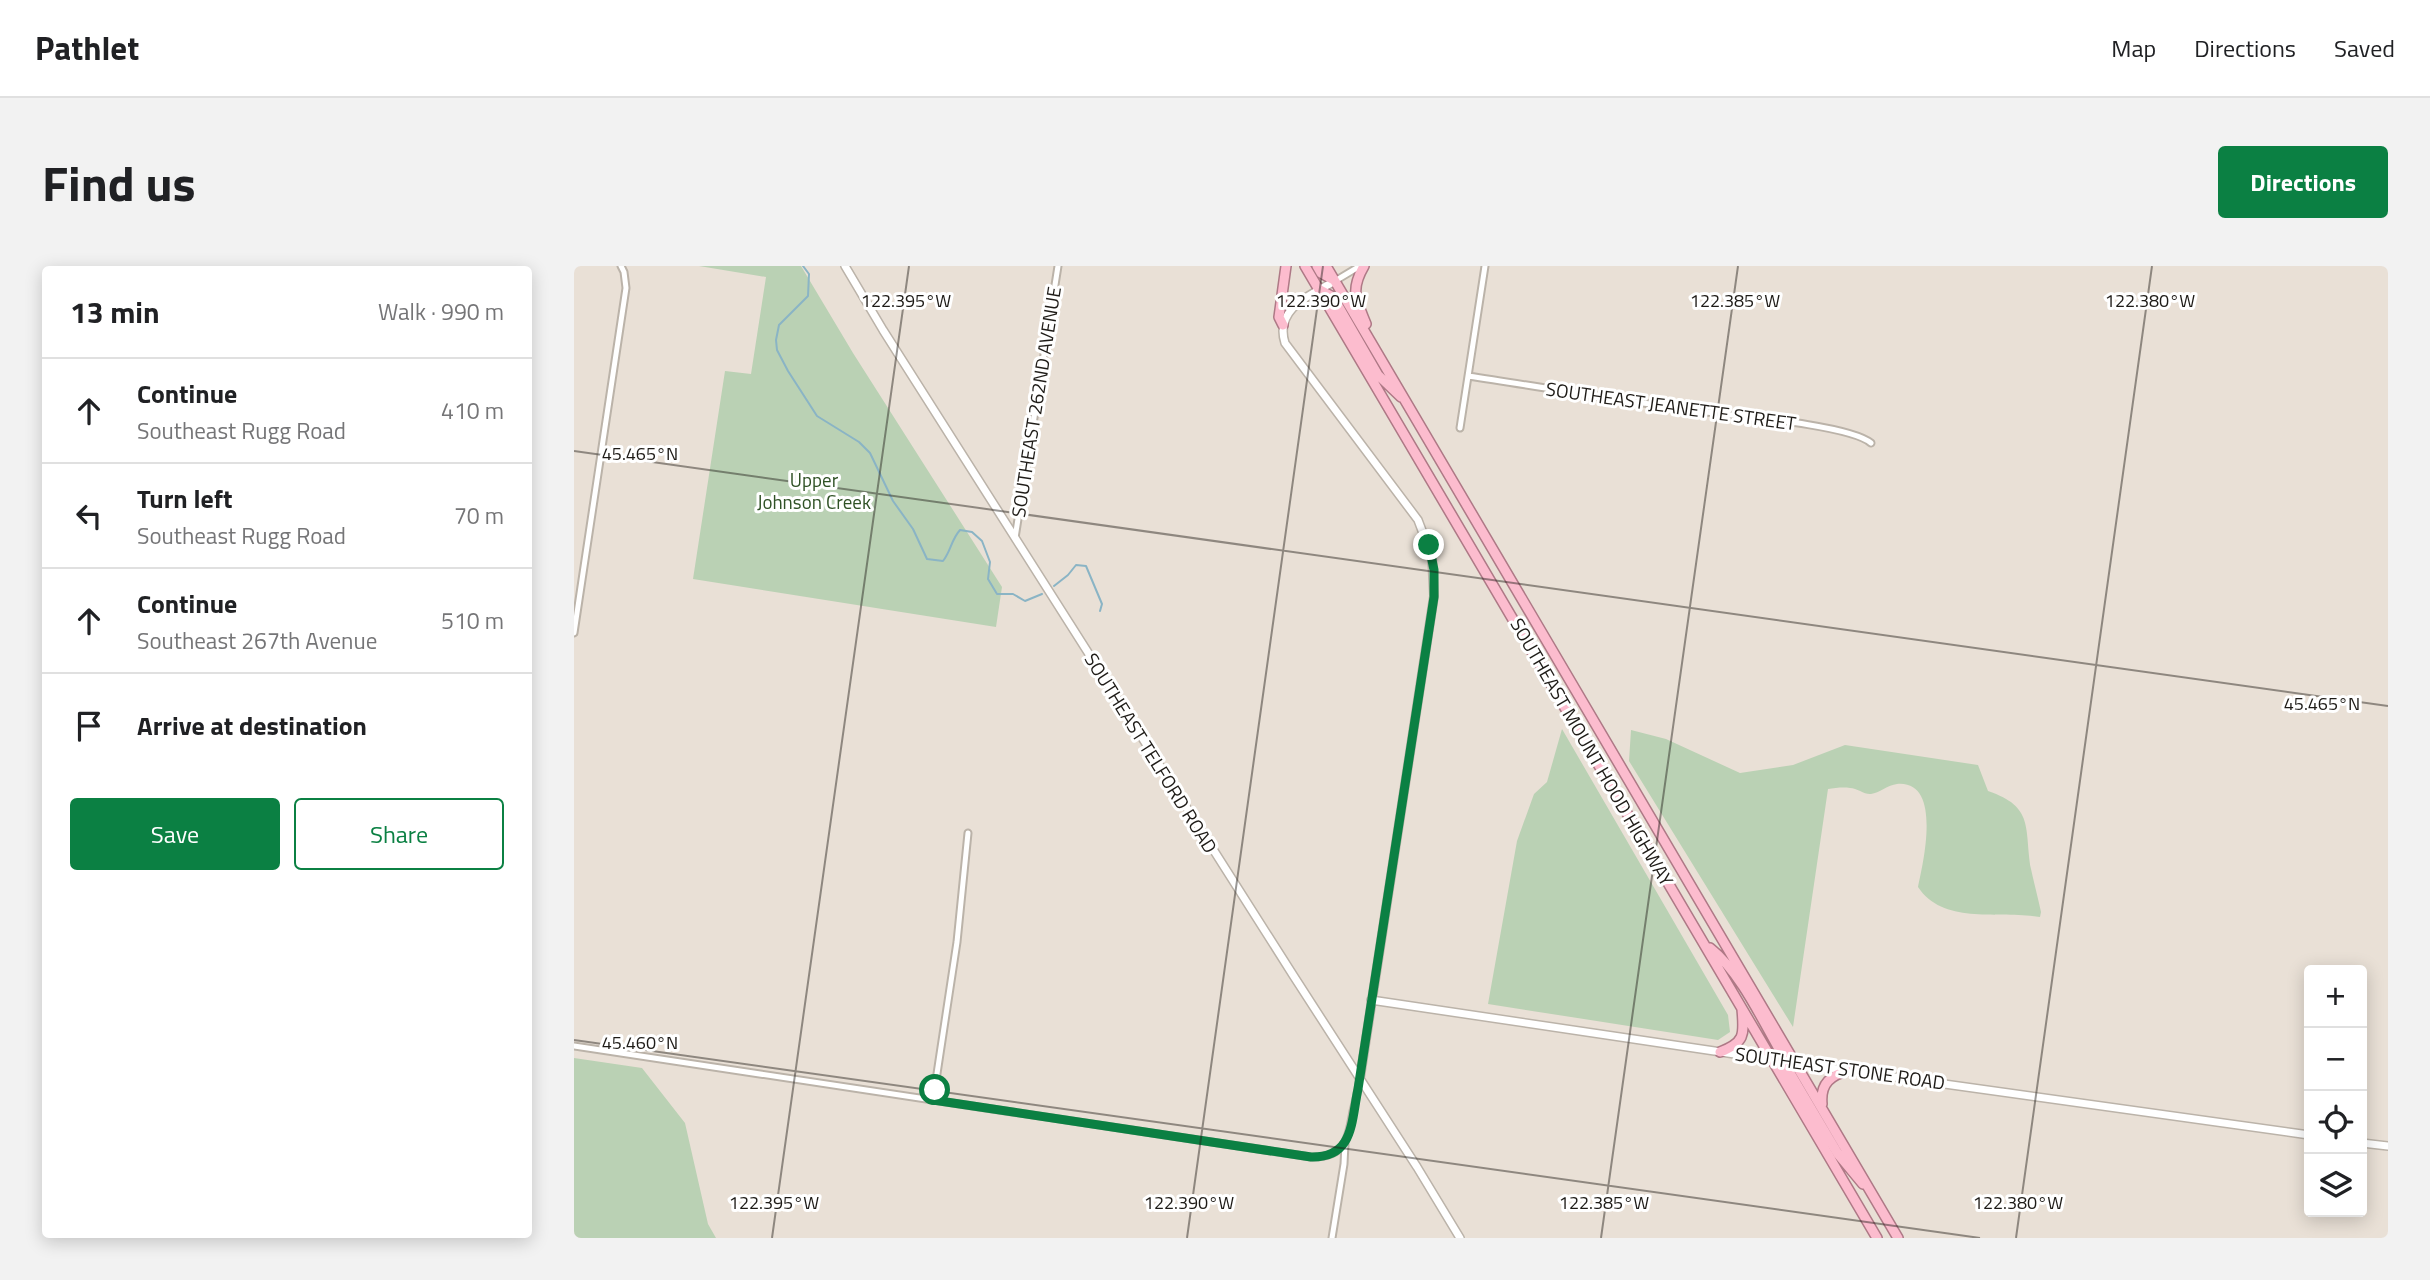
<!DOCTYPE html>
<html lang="en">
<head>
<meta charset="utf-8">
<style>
	body { margin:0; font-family:"Titillium Web",sans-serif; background:#f2f2f2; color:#202124 }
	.controls { position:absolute; right:21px; bottom:21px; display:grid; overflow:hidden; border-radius:7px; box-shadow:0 4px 18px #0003 }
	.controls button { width:63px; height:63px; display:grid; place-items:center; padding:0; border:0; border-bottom:2px solid #e0e0e0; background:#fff; color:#202124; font:35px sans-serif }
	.stop { position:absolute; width:21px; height:21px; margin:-16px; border:5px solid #0b8043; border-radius:50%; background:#fff }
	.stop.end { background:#0b8043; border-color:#fff; box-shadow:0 2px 7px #0008 }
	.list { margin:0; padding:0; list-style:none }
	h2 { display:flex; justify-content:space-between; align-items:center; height:91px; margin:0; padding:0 28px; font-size:30px }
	h2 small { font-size:23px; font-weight:400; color:#757577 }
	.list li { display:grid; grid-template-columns:46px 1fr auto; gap:21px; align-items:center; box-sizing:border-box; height:105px; padding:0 28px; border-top:2px solid #e0e0e0 }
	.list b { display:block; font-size:26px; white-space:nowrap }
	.list p { margin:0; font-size:23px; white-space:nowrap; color:#757577 }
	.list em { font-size:23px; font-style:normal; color:#757577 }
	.actions { display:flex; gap:14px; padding:21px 28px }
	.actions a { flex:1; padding:16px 0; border:2px solid #0b8043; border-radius:7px; text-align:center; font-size:24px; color:#0b8043 }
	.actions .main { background:#0b8043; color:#fff }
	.icon { flex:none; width:38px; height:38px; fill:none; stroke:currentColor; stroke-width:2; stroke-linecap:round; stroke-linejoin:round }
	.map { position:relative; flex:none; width:1814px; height:972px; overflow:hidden; border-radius:7px }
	header { display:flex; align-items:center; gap:42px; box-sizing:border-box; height:98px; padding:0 35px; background:#fff; border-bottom:2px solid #e0e0e0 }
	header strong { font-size:33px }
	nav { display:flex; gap:38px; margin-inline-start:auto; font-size:24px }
	.intro { display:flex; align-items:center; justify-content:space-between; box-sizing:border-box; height:168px; padding:0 42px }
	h1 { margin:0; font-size:49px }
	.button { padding:18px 32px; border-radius:7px; background:#0b8043; color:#fff; font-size:24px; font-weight:700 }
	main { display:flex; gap:42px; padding:0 42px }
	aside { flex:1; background:#fff; border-radius:7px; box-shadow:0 4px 18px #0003 }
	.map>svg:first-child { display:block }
	.green { fill:#bad1b4 }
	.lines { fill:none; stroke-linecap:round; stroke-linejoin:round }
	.stream { stroke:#8ab4c5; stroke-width:2 }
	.minor-casing { stroke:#bbb3a9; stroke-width:9 }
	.tertiary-casing { stroke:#bbb3a9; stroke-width:10 }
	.trunk-casing { stroke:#ae7986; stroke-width:12 }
	.minor { stroke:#fff; stroke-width:5 }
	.tertiary { stroke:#fff; stroke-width:7 }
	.trunk { stroke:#fcbcce; stroke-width:9 }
	.route { stroke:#0b8043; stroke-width:9 }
	.ticks { fill:none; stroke:#1e1b17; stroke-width:2; stroke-opacity:0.45 }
	.labels { text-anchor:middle; stroke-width:6; stroke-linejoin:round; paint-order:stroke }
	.street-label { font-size:19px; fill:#1e1b17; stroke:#fff }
	.park-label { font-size:19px; fill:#2f5125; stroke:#fff }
	.ticks-label { font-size:18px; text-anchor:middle; fill:#1e1b17; stroke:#fff; stroke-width:6; stroke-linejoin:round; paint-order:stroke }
</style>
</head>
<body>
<header>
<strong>Pathlet</strong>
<nav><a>Map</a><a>Directions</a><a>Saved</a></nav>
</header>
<div class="intro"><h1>Find us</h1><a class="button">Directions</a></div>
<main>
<aside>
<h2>13 min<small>Walk · 990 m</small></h2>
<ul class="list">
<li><svg class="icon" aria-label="ahead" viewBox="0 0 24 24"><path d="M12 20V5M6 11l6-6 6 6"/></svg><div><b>Continue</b><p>Southeast Rugg Road</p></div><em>410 m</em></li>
<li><svg class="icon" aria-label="left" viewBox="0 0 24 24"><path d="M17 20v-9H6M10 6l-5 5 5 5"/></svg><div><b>Turn left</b><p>Southeast Rugg Road</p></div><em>70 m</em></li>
<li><svg class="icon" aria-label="ahead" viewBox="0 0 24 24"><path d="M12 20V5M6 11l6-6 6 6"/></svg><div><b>Continue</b><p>Southeast 267th Avenue</p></div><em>510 m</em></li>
<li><svg class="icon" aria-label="arrive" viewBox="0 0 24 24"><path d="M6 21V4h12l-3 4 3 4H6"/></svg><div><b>Arrive at destination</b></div></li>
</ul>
<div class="actions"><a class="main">Save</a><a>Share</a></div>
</aside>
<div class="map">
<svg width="1814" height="972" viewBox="0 0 1814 972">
	<rect width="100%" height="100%" fill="#e9e0d6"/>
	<path class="green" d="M125,0H227L279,87L428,321L422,361L119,313L151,105L177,108L192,11Z
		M988,463L1154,749L1156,766L1144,774L914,738L943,575L960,528L973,516Z
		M1057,464L1092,473L1166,507L1219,499L1271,479L1404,499L1414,525C1461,541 1450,562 1457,603C1460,617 1464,632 1467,646L1466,651C1426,644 1370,660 1344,621C1349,597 1369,514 1323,518C1314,519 1305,527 1297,528C1291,529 1283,522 1276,522C1269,521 1261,522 1254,523L1219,761L1055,495Z
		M0,792L68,802L111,857L134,958L142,972H0Z"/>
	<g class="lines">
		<path class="stream" d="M229,0L235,8L234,30L205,59L202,74L203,84L214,105L243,150L285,176L296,187L319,235L339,263L353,293L369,295C377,285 377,274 386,264L398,266L408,275L416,296L414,313L423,328H439L451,335L468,328
			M480,320L494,309L502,299L512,300L528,338L526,345"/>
		<defs>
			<path id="minor" d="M761,15L786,0
				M894,110C973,122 1052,135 1131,146C1164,150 1276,159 1297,177
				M886,162L911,0
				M441,272L484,0
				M0,367L52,22L50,6L47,0
				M0,780L737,891C771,892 774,873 779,845C782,834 784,823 786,812
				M359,834L383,676L394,567
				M758,972L770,898L771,878"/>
			<path id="tertiary" d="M271,0L309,64L719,709L843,901L886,972
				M761,15C737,29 700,42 711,77L844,254L858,291L860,330L786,812
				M797,734L1201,794
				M1220,797L1735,869
				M1788,877L1814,880"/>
			<path id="trunk" d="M731,0L1303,972
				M743,0L747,7L760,14
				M752,0L1324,972
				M790,0C776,24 782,33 792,58
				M746,24L759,31L804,109L827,131
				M709,59L705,51L712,0
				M1136,682C1168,707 1191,760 1212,795
				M1146,786C1172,776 1170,768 1168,743
				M1209,795L1264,888L1289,918
				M1248,838C1246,817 1257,809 1276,804"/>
		</defs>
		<use href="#minor" class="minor-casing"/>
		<use href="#tertiary" class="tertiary-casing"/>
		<use href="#trunk" class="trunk-casing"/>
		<use href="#minor" class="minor"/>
		<use href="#tertiary" class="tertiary"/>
		<use href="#trunk" class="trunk"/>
	</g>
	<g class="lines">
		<path class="route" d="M361,824L359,834L737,891C780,892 777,856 784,823L860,331V304L855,279"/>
	</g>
	<path class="ticks" d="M0,185L1814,440M0,774L1406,972M198,972L335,0M613,972L749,0M1027,972L1164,0M1442,972L1578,0"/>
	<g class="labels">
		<g class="street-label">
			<text transform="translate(462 136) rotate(-81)" y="7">SOUTHEAST 262ND AVENUE</text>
			<text transform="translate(1097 140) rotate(8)" y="7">SOUTHEAST JEANETTE STREET</text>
			<text transform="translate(1018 486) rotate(60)" y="7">SOUTHEAST MOUNT HOOD HIGHWAY</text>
			<text transform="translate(577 487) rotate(58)" y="7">SOUTHEAST TELFORD ROAD</text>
			<text transform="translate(1266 802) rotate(8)" y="7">SOUTHEAST STONE ROAD</text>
		</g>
		<g class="park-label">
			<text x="240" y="221">Upper<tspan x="240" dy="22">Johnson Creek</tspan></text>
		</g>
	</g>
	<g class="ticks-label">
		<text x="332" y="41">122.395°W</text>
		<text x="747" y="41">122.390°W</text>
		<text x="1161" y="41">122.385°W</text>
		<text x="1576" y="41">122.380°W</text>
		<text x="66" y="194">45.465°N</text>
		<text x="1748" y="444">45.465°N</text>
		<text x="66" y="783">45.460°N</text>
		<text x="200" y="943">122.395°W</text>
		<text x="615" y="943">122.390°W</text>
		<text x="1030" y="943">122.385°W</text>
		<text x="1444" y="943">122.380°W</text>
	</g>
</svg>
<div class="controls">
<button>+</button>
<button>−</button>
<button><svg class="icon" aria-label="locate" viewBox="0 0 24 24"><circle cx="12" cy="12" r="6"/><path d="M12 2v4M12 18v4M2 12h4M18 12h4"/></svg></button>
<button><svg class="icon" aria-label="layers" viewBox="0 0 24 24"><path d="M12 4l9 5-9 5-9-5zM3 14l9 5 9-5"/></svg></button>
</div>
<div class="stop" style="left:361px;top:824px"></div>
<div class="stop end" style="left:855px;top:279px"></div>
</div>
</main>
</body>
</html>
